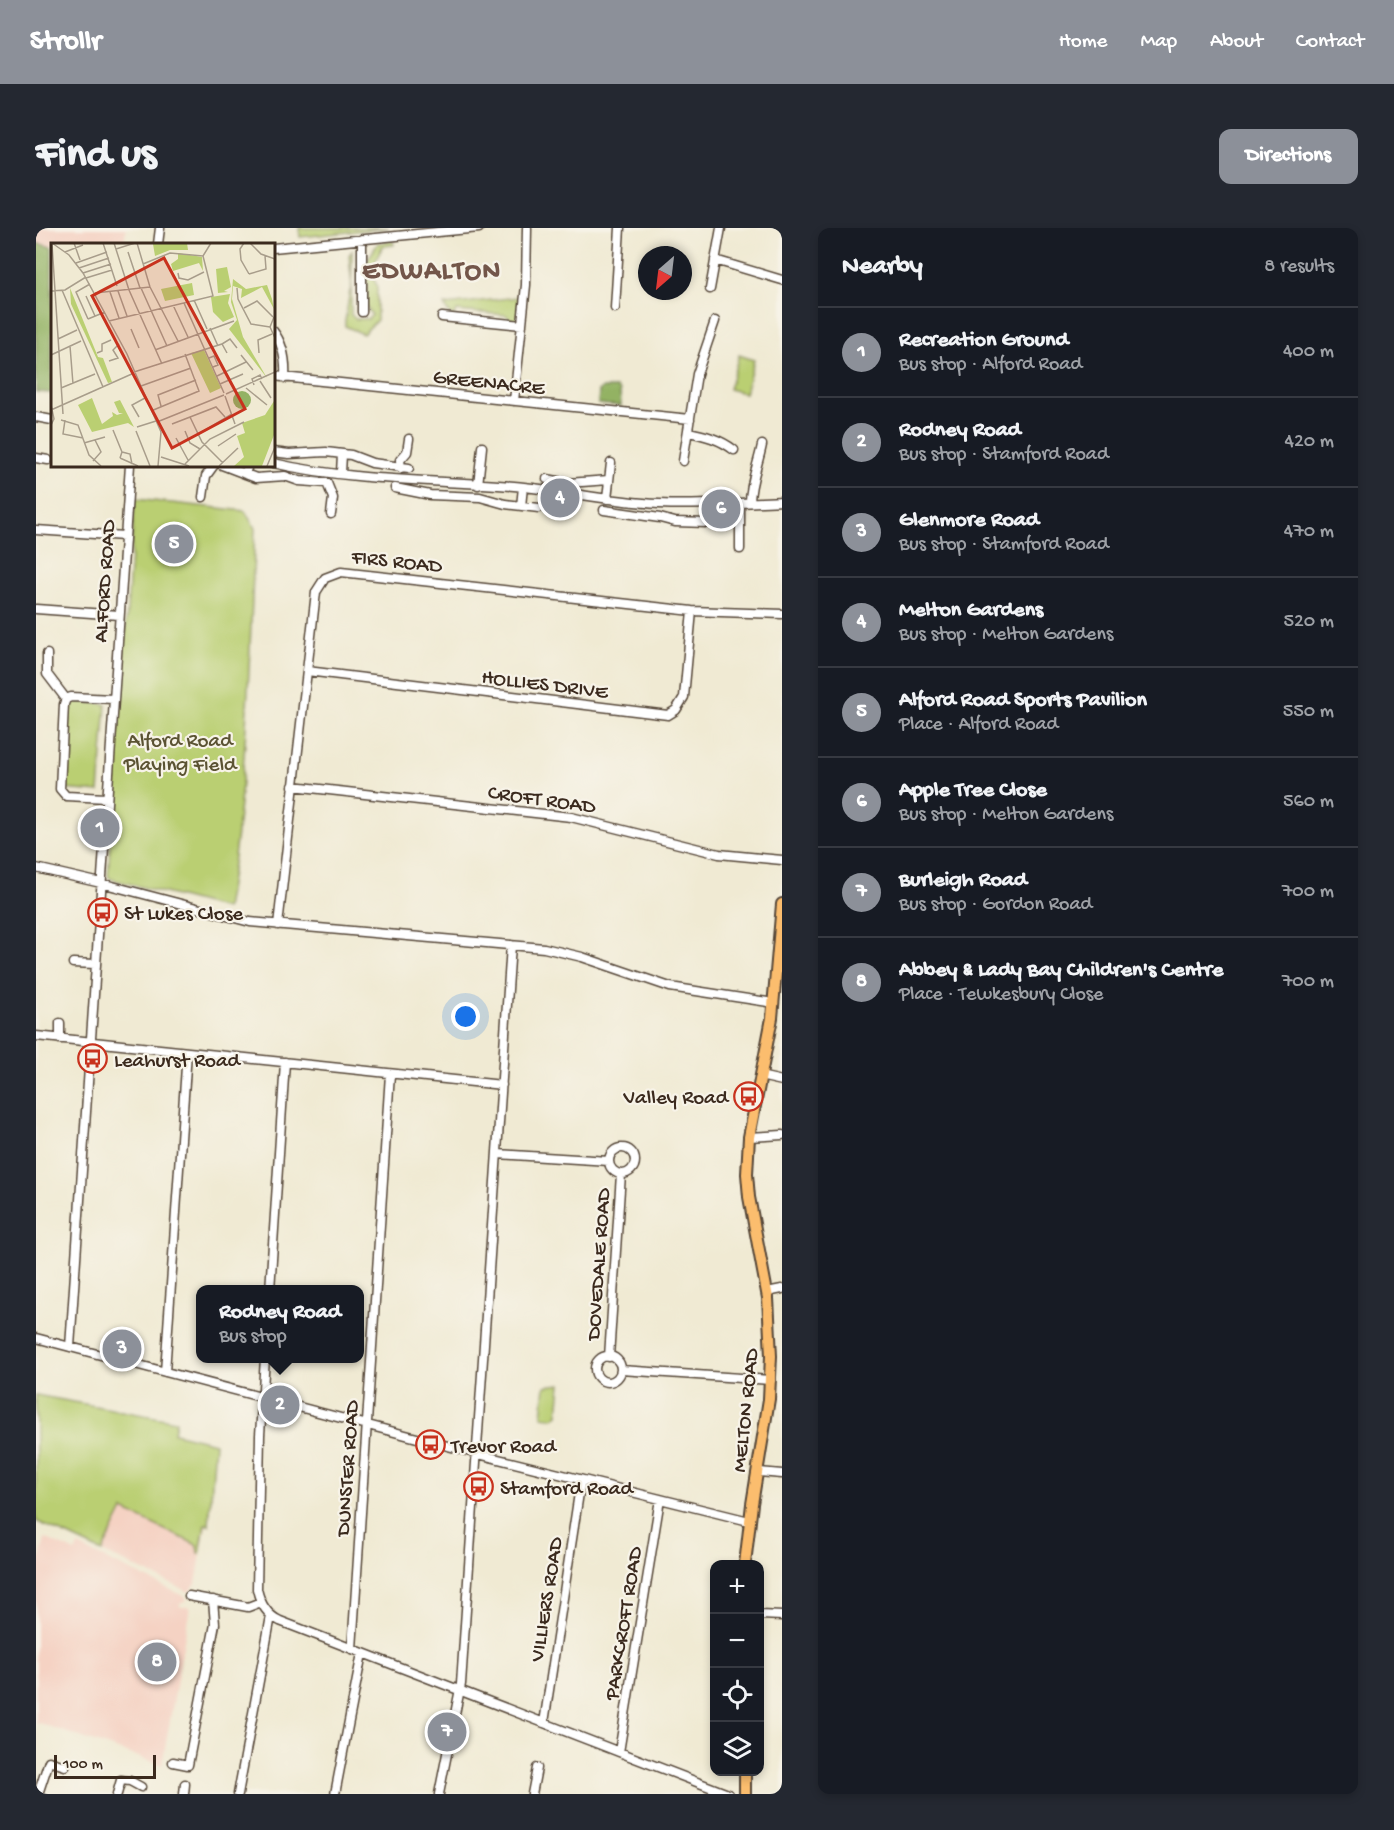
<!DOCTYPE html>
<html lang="en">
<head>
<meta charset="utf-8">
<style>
	body { margin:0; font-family:"Gochi Hand",sans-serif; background:#242831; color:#f1f3f6 }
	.controls { position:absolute; right:18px; bottom:18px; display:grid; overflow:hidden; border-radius:12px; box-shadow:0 3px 9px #0003 }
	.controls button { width:54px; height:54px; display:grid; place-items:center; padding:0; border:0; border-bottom:2px solid #363941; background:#171b24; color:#f1f3f6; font:30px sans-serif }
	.compass { position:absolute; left:602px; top:18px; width:54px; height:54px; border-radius:50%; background:#171b24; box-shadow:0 3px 9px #0003; rotate:208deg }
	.scale { position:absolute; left:18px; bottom:15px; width:102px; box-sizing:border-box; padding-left:6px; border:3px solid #3b2a1e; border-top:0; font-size:16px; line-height:21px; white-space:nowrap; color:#3b2a1e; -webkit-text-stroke:4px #f7f3e8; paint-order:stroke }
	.you { position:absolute; left:430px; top:789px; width:21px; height:21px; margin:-15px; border:4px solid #fff; border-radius:50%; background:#1a73e8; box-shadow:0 0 0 9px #1a73e833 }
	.badge { display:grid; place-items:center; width:39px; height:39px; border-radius:50%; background:#8c9099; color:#fff; font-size:20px; font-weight:700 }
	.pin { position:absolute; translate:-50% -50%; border:3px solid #fff; box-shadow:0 2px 6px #0006 }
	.popup { position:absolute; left:160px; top:1057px; width:168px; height:78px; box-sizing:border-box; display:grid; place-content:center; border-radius:12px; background:#171b24; filter:drop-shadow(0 2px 4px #0005); font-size:20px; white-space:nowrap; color:#9ea1a6 }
	.popup b { font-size:22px; color:#f1f3f6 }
	.popup::after { content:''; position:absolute; left:50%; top:100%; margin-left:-12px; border:12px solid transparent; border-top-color:#171b24 }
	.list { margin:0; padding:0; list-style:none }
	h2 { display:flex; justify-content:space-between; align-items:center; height:78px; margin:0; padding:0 24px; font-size:26px }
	h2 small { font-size:20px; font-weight:400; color:#9ea1a6 }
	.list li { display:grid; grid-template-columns:39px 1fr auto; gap:18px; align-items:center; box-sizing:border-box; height:90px; padding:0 24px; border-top:2px solid #363941 }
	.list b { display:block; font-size:22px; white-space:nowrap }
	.list p { margin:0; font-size:20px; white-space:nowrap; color:#9ea1a6 }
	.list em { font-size:20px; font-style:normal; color:#9ea1a6 }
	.icon { flex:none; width:33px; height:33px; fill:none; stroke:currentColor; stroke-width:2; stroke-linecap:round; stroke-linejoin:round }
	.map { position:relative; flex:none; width:746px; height:1566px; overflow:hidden; border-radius:12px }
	header { display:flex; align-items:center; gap:36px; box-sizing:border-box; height:84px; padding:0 30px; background:#8c9099; color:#fff }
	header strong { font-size:28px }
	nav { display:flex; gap:33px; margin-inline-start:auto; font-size:21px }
	.intro { display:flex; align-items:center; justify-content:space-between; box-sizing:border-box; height:144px; padding:0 36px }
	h1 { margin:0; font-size:42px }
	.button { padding:15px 27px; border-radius:12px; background:#8c9099; color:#fff; font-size:21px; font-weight:700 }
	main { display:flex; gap:36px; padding:0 36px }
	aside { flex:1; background:#171b24; border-radius:12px; box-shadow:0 3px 9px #0003 }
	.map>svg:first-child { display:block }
	.built { fill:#f5d2c3 }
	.green { fill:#bacf72; stroke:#7a7c48; stroke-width:1.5 }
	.forest { fill:#93b264; stroke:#676e41; stroke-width:1.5 }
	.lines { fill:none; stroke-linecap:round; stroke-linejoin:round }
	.minor-casing { stroke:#564739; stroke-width:11 }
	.major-casing { stroke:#564739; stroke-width:14 }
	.minor { stroke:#fff; stroke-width:8 }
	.major { stroke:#fbbd6e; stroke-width:10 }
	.labels { text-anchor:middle; stroke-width:4.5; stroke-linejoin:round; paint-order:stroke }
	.street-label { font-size:21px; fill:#3b2a1e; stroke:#f7f3e8 }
	.park-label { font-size:21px; fill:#5b5333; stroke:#f7f3e8 }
	.poi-label { font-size:21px; fill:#3b2a1e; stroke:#f7f3e8; text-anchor:start }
	.district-label { font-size:27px; font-weight:bold; letter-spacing:1.5px; fill:#73564a; stroke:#f7f3e8 }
	.inset-road { fill:none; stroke:#a89d8b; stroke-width:1.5 }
	.view { fill:#c8321e; fill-opacity:0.15; stroke:#c8321e; stroke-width:3 }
	.inset-edge { fill:none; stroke:#3b2a1e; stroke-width:3 }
</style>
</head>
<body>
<header>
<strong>Strollr</strong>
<nav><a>Home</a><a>Map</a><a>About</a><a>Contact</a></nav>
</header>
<div class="intro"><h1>Find us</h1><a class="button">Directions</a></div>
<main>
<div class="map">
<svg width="746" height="1566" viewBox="0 0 746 1566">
	<rect width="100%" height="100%" fill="#f7f3e8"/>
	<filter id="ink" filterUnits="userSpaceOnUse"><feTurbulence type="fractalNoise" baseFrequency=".0167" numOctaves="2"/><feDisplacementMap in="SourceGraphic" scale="12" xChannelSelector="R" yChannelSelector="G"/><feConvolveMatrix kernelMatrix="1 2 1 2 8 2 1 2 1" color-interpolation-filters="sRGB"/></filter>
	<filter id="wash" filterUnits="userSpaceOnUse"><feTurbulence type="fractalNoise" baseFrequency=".008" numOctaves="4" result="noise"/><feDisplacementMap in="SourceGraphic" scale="24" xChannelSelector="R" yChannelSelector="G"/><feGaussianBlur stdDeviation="1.35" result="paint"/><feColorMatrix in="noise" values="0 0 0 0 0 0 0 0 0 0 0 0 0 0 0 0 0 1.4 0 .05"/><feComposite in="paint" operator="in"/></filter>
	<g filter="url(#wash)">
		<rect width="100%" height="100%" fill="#f0ead3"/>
		<path class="built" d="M0,0H90L88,16H16V19L0,15Z
			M96,1262L170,1296L160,1356L153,1364L66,1324Z
			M9,1310L39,1324L42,1318L150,1369V1373L143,1376L145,1379H154L126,1537L0,1494V1347Z"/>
		<path class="green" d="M263,0H353L264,9Z
			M357,13L358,17L347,18C341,29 332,45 341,57V92L327,106L309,98V93L314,62L316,60L313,27L316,23L315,87L320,91H332L336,87L330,79L332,31L342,15Z
			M483,69L482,89L480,93L475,92L470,87L421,83L418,88L414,87L408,77Z
			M703,127L718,132L709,165L693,161Z
			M99,271L209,283L219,300C213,427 212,555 190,681L75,651L72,648Z
			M34,473L70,476L63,564L27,561Z
			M525,1156L522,1186L518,1190L506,1188L509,1158Z
			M0,1167L140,1193L138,1205L179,1215L173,1297L169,1296L164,1326L162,1325L161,1317L87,1282L66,1324L0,1293Z"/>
		<path class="forest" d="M0,15L16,19V165L0,164Z
			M567,160H581L584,163L585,178L562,176L563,163Z"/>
	</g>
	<g filter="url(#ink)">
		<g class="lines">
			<defs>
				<path id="minor" d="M326,11V84
					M122,16L124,0
					M237,20L443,0
					M679,32L746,52
					M674,61L685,0
					M579,80L584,0
					M406,89L486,97
					M237,103C248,117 250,133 249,150
					M237,148L654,191
					M478,173L490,57L491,0
					M0,189L16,192
					M652,204C668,207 684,211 698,222
					M237,224L253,226L290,224L315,227L336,235L373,240
					M0,230L12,232
					M647,233L661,146L679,93
					M237,235C315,253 398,252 478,258C526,262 574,274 623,276C664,278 705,275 746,273
					M186,237L220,250L249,248L263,253L291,255L297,270L295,286
					M365,240L364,232L371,224L373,211
					M305,245L306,226
					M209,246L212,237
					M511,251L532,255L573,252
					M442,257L446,219
					M359,260L394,267L444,269L469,276L503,280
					M167,269L170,248L178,237
					M571,271L575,235
					M714,274C714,255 722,237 726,217
					M704,275V321
					M485,278L487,259
					M568,282L624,290L639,294L671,295
					M0,302L88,308
					M0,381L83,387
					M11,426V446L30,471
					M271,443L632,487L640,482L648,469L656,383
					M257,558L535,589L683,626L746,632
					M70,570L30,568L24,561L28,476L30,471L35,469L77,471
					M0,640L65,655L214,694L508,720L546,729L634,759L738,775
					M242,697L280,364L289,350L305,344L656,383L746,386
					M37,735L59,736
					M24,795V811
					M0,808L466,857
					M724,848L746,853
					M713,909L746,907
					M573 933a13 13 0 1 1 26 0a13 13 0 1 1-26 0Z
					M461,926L573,933
					M234,1062L249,834
					M731,1064L746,1061
					M0,1110L446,1227L713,1293
					M34,1119L94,237
					M559 1141a13 13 0 1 1 26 0a13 13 0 1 1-26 0Z
					M573,1129L585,946
					M229,1130L224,1207L221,1361C224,1375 231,1387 244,1393L692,1566
					M585,1142L735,1152
					M129,1144L151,824
					M723,1244L746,1246
					M153,1368L212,1379L225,1374
					M724,1387L746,1388
					M316,1421L354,846
					M508,1495L545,1252
					M583,1524L624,1271
					M137,1534L152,1537L179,1396L177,1372
					M2,1566L13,1533L29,1538
					M81,1566L85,1552L94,1553L105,1559
					M148,1566L149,1556
					M202,1566L235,1388
					M299,1566L326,1425
					M403,1566L425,1456L475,717
					M496,1566L501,1540"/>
				<path id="major" d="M709,1336L716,1276L733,1171L735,1128L732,1070L713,969L711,946L713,909L736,790L746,676
					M709,1566V1544"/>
			</defs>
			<use href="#minor" class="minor-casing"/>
			<use href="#major" class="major-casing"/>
			<use href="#minor" class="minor"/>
			<use href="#major" class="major"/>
		</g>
	</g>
	<defs>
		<symbol id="bus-ring" viewBox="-11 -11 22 22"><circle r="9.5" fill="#f7f3e8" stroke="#c8321e" stroke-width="1.5"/><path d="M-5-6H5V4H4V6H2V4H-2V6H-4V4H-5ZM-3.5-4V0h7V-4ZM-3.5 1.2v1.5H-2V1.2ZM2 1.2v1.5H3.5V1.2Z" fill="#c8321e"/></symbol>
	</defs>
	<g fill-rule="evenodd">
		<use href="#bus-ring" x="50" y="668" width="33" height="33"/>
		<use href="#bus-ring" x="40" y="814" width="33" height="33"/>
		<use href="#bus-ring" x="696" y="852" width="33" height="33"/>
		<use href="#bus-ring" x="378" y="1200" width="33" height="33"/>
		<use href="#bus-ring" x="426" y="1242" width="33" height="33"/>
	</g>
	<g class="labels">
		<g class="street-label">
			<text transform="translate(453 153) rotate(6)" y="7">GREENACRE</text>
			<text transform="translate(361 332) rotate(6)" y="7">FIRS ROAD</text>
			<text transform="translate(67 353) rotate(-86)" y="7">ALFORD ROAD</text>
			<text transform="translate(509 455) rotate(7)" y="7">HOLLIES DRIVE</text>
			<text transform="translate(506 570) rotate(8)" y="7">CROFT ROAD</text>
			<text transform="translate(561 1036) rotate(-86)" y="7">DOVEDALE ROAD</text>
			<text transform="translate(708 1182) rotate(-84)" y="7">MELTON ROAD</text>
			<text transform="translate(310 1240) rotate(-86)" y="7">DUNSTER ROAD</text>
			<text transform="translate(509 1371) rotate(-81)" y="7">VILLIERS ROAD</text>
			<text transform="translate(586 1395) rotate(-81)" y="7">PARKCROFT ROAD</text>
		</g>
		<g class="park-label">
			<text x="144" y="518">Alford Road<tspan x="144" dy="24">Playing Field</tspan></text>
		</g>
		<g class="poi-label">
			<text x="88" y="691">St Lukes Close</text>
			<text x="78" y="838">Leahurst Road</text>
			<text x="692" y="875" text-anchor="end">Valley Road</text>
			<text x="415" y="1224">Trevor Road</text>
			<text x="464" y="1266">Stamford Road</text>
		</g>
		<g class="district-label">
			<text x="396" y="50">EDWALTON</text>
		</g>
	</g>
	<g transform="translate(15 15)">
		<rect width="224" height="224" fill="#f0ead3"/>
		<path d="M136,0L137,7H119L104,13L102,1ZM127,10L151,14L152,28L148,20L122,28L120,21L127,16ZM176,24L180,44L173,48L177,49L167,50L165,26ZM182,36L195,46L216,42L221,56L223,66L211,44L190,55L191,46L182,43L181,56L192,94L216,135L178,86L186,77L180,59ZM141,40L143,52L114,58L110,46ZM19,45L47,114L52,115L61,139L57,140L20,61ZM179,51L177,60L183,74L172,79L162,69L160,54ZM153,107L170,145L159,150L140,110ZM41,155L51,181L62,173L61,169L66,172L72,170H68L63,159L69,157L83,184L77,180L41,189L27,162ZM223,158V192L211,223H183L193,214L186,193L194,190L191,180L214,172Z" fill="#bacf72"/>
		<path d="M182 157a9 9 0 1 1 18 0a9 9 0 1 1-18 0Z" fill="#93b264"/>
		<path class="inset-road" d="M1,0L18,12L32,30L76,111L110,189L107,223M23,0L29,17M52,0L66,43M63,0L78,47L111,121M86,0L99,44M193,0L189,6L190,17L198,31M199,0L210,11L224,16M1,1L12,171M65,6L84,0M14,9L32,2M77,9L89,45M25,20L56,9M92,21L119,10L152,13L160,0M28,25L58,15M32,30L60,21M127,30L128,35L137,37L153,29M198,31L215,26L214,13M35,35L61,27M99,44L127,98M90,45L116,103M186,45L187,56L200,81L219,84M11,47L52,144M0,48L14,47L35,34M67,48L76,73M59,49L68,75M44,50L99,44M35,53L44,73M143,57L156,86M133,60L173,150M122,62L137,94M193,65L206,58L222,74M223,74L219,84L224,95M37,76L25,49L39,41M37,76L54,69M58,78L162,53L152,13M159,85L167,103M80,86L88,105M7,96L26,87M171,101L179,96L186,105M19,103L22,141M104,107L183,78M46,110L51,108V101L60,97M208,110L207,97L221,91M0,112L30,98M190,112L202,127M158,115L163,113L167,122L162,124M58,118L67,115L62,107L68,101M83,129L171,101L176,110M166,133L195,119M209,138L220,155M169,141L192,131M203,142L201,136L209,132L211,136M90,143L140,125M10,145L44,131M195,145L216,162M175,151L224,129M174,153L184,181M0,162L3,176L0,182M110,163L107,152L145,137M0,167L83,130M100,168L148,148L134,111M88,174L81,162L94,155M139,174L151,199L172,220M10,177L27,182L38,212L50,223M14,177L12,191L32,195M106,179L173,152M121,181L165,164L174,174M86,184L105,178M62,187L71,209M85,188L99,223M134,188L139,200L149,206M146,192L181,171M125,195L137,217M33,200L54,194M167,203L185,191M110,214L138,223M69,215L71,209L79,211L81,221M69,215L87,223M42,218L50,209L44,197M134,221L159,196L193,179M168,223L187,205M216,223L224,204"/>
		<path class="view" d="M113,15L194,166L121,205L41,53Z"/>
		<rect width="224" height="224" class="inset-edge"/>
	</g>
</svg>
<div class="controls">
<button>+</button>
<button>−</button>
<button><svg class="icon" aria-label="locate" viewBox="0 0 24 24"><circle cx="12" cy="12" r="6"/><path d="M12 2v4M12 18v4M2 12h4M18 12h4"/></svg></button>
<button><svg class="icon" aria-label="layers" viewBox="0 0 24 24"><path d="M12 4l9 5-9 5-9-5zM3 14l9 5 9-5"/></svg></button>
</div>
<svg class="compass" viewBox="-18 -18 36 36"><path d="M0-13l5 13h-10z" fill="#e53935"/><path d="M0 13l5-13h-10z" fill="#9ea1a6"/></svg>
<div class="scale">100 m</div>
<div class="you"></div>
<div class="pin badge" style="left:64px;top:600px">1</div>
<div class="pin badge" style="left:244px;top:1177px">2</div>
<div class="popup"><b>Rodney Road</b>Bus stop</div>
<div class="pin badge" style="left:86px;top:1121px">3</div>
<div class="pin badge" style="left:524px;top:270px">4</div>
<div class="pin badge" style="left:138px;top:316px">5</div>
<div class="pin badge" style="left:685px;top:281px">6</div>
<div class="pin badge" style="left:411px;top:1504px">7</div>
<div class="pin badge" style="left:121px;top:1434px">8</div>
</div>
<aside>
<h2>Nearby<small>8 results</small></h2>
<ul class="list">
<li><span class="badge">1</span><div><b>Recreation Ground</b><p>Bus stop · Alford Road</p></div><em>400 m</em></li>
<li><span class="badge">2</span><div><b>Rodney Road</b><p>Bus stop · Stamford Road</p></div><em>420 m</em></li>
<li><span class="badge">3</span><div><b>Glenmore Road</b><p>Bus stop · Stamford Road</p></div><em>470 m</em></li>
<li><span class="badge">4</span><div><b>Melton Gardens</b><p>Bus stop · Melton Gardens</p></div><em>520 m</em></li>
<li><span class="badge">5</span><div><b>Alford Road Sports Pavilion</b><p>Place · Alford Road</p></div><em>550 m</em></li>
<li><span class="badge">6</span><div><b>Apple Tree Close</b><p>Bus stop · Melton Gardens</p></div><em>560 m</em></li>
<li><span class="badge">7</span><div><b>Burleigh Road</b><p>Bus stop · Gordon Road</p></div><em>700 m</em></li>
<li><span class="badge">8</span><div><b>Abbey &amp; Lady Bay Children's Centre</b><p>Place · Tewkesbury Close</p></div><em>700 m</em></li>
</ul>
</aside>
</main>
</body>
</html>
